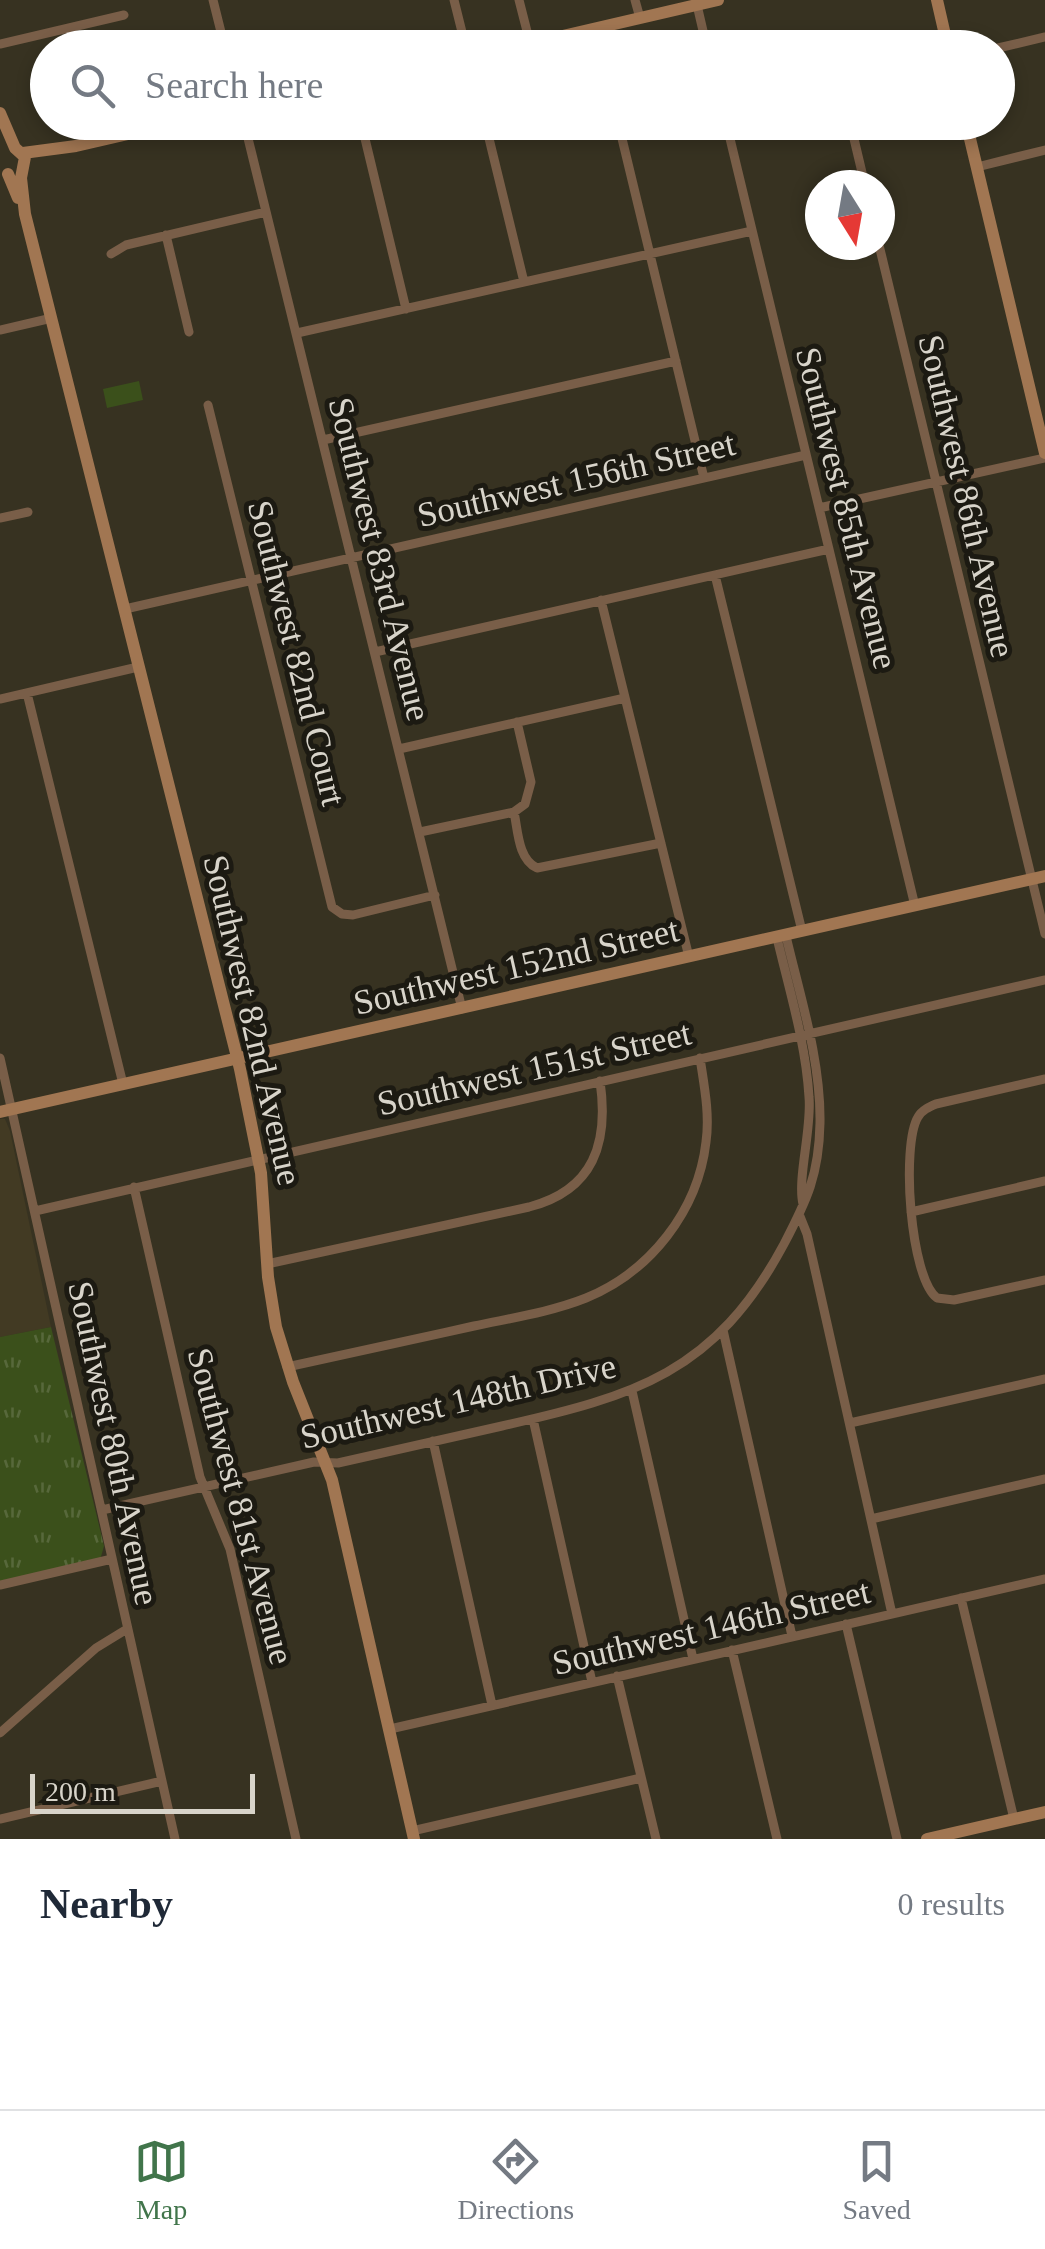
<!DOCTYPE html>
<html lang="en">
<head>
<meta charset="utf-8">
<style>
	body { margin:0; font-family:Georgia,serif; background:#f6f6f7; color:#1f2937 }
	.compass { position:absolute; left:805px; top:170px; width:90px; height:90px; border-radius:50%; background:#fff; box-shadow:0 5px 15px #0003; rotate:169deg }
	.scale { position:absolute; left:30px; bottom:25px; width:225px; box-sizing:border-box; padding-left:10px; border:5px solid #d8d4ca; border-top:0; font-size:28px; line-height:35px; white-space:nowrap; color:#d8d4ca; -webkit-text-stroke:8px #1c1a12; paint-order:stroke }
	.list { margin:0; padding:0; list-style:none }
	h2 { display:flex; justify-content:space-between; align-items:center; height:130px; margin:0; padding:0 40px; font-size:42px }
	h2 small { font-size:32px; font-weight:400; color:#747a83 }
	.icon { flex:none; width:55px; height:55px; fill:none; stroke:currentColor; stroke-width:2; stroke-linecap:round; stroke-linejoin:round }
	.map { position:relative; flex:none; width:1045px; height:1839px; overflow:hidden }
	.search { position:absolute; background:#fff; box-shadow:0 5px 15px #0003; left:30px; right:30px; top:30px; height:110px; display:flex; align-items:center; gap:25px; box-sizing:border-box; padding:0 35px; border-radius:55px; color:#747a83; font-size:38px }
	.sheet { height:270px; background:#fff }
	nav { display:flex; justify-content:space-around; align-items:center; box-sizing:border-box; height:140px; border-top:2px solid #e0e1e3; background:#fff; font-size:28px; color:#747a83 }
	nav a { display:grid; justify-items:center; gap:5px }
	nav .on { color:#41754b }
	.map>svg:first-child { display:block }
	.built { fill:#423a23 }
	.park { fill:url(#park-tufts) }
	.pitch { fill:#3b501b }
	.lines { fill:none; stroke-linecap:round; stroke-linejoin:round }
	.street { stroke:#795e48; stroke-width:9 }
	.secondary { stroke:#a17652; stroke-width:12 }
	.labels { text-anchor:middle; stroke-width:10; stroke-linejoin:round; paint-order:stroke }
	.street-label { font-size:35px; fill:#d8d4ca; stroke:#1c1a12 }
</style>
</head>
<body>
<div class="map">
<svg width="1045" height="1839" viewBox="0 0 1045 1839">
	<defs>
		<pattern id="park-tufts" width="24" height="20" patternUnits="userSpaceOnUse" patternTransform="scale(2.5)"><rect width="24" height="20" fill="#3b501b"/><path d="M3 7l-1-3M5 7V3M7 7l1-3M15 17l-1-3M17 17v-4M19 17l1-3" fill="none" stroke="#57683b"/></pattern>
	</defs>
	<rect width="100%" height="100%" fill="#373221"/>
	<path class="built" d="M0,1119H5L10,1131L51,1327L0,1337Z"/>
	<path class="park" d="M51,1327L104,1546L100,1560L0,1581V1337Z"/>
	<path class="pitch" d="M139,381L143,400L107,408L103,389Z"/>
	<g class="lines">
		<path class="street" d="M213,0L225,48
			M454,0L466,48
			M519,0L530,43
			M635,0L640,18
			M697,5L707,48
			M596,28L600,48
			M0,44L124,15
			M998,48L1045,37
			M244,122L462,1009
			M361,122L406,309
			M485,122L524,282
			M618,122L704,478
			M726,122L915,906
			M850,122L865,185
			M977,167L1045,150
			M166,235L189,332
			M879,245L1045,934
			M111,254L126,245L266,212
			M0,330L52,318
			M297,333L752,231
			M208,405L332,907L342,914L353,915L435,895
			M323,440L676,361
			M819,508L1045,458
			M0,518L28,512
			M715,575L802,931
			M601,600L689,957
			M125,609L806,455
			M375,652L829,549
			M27,693L123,1084
			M0,699L138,667
			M399,749L625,698
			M514,812C518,831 518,859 537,868L661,843
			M420,832L514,812L525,804L531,782L517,722
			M777,938C789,989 806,1044 809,1097C812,1128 797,1179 803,1204
			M0,1058L175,1839
			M1045,1079L936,1104C929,1107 922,1110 918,1117C901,1145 910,1278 937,1298L954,1300L1045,1280
			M134,1187L200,1477L230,1549L296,1839
			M35,1211L1045,980
			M911,1212L1045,1181
			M799,1214L807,1234L892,1614
			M267,1264L529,1207C594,1190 609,1143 600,1081
			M723,1330L792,1636
			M287,1367C350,1353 412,1340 474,1326C511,1318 551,1312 586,1298C650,1272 698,1211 706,1142C710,1114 704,1085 700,1058
			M632,1391L693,1659
			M533,1419L592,1682
			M850,1423L1045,1379
			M433,1441L492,1705
			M102,1510L314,1462L338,1463C393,1451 447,1438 502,1426C635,1396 715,1373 784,1244C807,1200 819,1175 820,1123C821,1060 800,996 786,936
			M871,1519L1045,1479
			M0,1585L112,1559
			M961,1598L1014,1819
			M846,1624L897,1839
			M732,1650L777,1839
			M617,1676L656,1839
			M390,1729L1045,1579
			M0,1733L96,1648L127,1629
			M0,1819L162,1781
			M412,1831L641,1778"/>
		<path class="secondary" d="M937,0L948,48
			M511,48L718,0
			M0,113L15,148L25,157L21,178L25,214L240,1069L261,1173L268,1277L276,1327L293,1382L332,1480L414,1839
			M966,122L1045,453
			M23,153L76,146L180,122
			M8,174L18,198
			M0,1112L1045,876
			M927,1839L1045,1812"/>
	</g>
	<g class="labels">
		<g class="street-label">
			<text transform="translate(576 479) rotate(-13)" y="12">Southwest 156th Street</text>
			<text transform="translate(967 496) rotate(77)" y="12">Southwest 86th Avenue</text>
			<text transform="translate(847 508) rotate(76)" y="12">Southwest 85th Avenue</text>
			<text transform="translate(380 559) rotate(76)" y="12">Southwest 83rd Avenue</text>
			<text transform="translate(297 653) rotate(76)" y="12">Southwest 82nd Court</text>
			<text transform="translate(516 966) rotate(-13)" y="12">Southwest 152nd Street</text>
			<text transform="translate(253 1020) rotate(77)" y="12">Southwest 82nd Avenue</text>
			<text transform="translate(534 1068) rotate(-13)" y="12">Southwest 151st Street</text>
			<text transform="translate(458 1401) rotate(-13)" y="12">Southwest 148th Drive</text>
			<text transform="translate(114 1443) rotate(78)" y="12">Southwest 80th Avenue</text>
			<text transform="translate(241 1506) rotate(75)" y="12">Southwest 81st Avenue</text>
			<text transform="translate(711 1627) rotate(-13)" y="12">Southwest 146th Street</text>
		</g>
	</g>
</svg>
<svg class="compass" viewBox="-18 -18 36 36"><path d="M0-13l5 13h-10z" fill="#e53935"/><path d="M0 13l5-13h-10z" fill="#747a83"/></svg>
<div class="scale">200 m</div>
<div class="search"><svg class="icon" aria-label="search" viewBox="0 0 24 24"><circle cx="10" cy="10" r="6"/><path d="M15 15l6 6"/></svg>Search here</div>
</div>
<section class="sheet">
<h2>Nearby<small>0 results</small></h2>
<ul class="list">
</ul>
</section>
<nav>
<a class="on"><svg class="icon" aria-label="map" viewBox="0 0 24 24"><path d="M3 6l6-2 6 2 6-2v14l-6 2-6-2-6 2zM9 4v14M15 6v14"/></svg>Map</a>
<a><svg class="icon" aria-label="directions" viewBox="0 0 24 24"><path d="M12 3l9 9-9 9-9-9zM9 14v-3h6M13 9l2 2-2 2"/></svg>Directions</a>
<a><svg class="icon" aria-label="saved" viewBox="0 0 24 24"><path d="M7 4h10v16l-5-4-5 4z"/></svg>Saved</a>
</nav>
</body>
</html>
